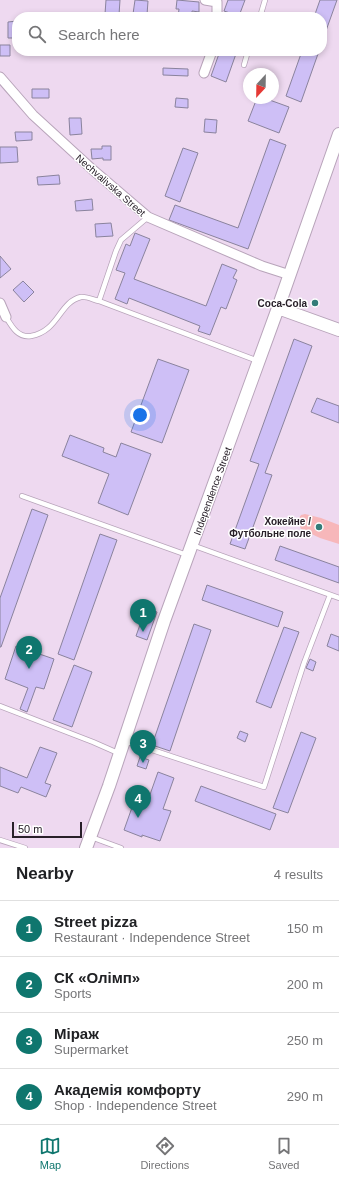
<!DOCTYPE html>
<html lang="en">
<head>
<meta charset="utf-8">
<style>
	body { margin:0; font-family:Arial,sans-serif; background:#f2f2f2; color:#202124 }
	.compass { position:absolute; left:243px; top:68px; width:36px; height:36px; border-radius:50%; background:#fff; box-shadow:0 2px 6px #0003; rotate:202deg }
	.scale { position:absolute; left:12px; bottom:10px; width:70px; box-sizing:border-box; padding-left:4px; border:2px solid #282029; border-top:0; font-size:11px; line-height:14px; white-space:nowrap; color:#282029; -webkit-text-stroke:3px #fff; paint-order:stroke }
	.you { position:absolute; left:140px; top:415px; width:14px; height:14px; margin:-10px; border:3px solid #fff; border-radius:50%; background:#1a73e8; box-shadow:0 0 0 6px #1a73e833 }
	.badge { display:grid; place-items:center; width:26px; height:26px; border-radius:50%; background:#0f766e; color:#fff; font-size:13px; font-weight:700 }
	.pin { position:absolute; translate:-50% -33px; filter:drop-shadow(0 1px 2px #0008) }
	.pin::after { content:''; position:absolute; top:21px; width:14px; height:12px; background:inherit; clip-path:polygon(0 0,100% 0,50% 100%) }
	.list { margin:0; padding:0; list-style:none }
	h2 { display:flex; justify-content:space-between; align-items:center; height:52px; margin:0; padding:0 16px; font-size:17px }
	h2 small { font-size:13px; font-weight:400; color:#757577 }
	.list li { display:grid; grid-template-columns:26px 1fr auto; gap:12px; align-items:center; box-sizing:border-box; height:56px; padding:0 16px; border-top:1px solid #e0e0e0 }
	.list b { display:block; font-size:15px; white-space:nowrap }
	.list p { margin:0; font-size:13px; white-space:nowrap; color:#757577 }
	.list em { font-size:13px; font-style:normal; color:#757577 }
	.icon { flex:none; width:22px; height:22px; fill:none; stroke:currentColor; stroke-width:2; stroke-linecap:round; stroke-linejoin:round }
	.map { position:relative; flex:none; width:339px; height:848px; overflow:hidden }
	.search { position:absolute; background:#fff; box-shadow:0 2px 6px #0003; left:12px; right:12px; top:12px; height:44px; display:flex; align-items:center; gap:10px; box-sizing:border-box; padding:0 14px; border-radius:16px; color:#757577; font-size:15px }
	.sheet { height:276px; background:#fff }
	nav { display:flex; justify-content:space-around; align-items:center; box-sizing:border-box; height:56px; border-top:1px solid #e0e0e0; background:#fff; font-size:11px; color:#757577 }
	nav a { display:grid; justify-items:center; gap:2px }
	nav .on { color:#0f766e }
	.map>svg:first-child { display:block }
	.green { fill:#f7b7ba }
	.building { fill:#cebff6; stroke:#8a839d }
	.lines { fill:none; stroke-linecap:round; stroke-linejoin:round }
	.lane-casing { stroke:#b8a4ba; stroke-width:6 }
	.street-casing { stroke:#b8a4ba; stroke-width:11 }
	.secondary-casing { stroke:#b8a4ba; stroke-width:14 }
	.lane { stroke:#fff; stroke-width:4.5 }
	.street { stroke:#fff; stroke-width:9 }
	.secondary { stroke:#fff; stroke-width:12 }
	.poi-dot { fill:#337c79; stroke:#fff; stroke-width:1.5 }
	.labels { text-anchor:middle; stroke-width:3; stroke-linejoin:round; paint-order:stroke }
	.street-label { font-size:10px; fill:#282029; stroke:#fff }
	.poi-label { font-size:10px; font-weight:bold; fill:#282029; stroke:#fff; text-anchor:end }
</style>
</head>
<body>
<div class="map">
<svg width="339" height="848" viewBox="0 0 339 848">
	<rect width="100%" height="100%" fill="#eed9f0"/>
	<path class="green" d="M305,514L321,518L339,525V544L320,538L301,529L298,520L301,515Z"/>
	<path class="building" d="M106,0H120L119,15L105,14Z
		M135,0L148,1L147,15L133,14Z
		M177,0L199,2V12L192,11V17H178L179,9H176Z
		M228,0H245L239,16L224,11Z
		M320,0H337L323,39H322V17H314Z
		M17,21V38H8V22Z
		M0,45H10V56H0Z
		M220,51H237L226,82L211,76Z
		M302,51H319L301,102L286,96Z
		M163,68L188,69V76L163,75Z
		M32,89H49V98H32Z
		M176,98L188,99V108L175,107Z
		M257,98H264L289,107L279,133L248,121Z
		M69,118H81L82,134L70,135Z
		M205,119L217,120L216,133L204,132Z
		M15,132H32V140L16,141Z
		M270,139L286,145L248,249L169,220L175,205L238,228Z
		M102,146H111V160H103V158L92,159L91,149H102Z
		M0,147H17L18,162L0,163Z
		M183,148L198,153L180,202L165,196Z
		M59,175L60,184L38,185L37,177Z
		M92,199L93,210L76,211L75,201Z
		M111,223L113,236L96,237L95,224Z
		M135,233L150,239L134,279L206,306L222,264L237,270L233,278L237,280L226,309L221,307L210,335L198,331L200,326L129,298L127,304L115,299L125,273L116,270L126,244L130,246Z
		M0,256L11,269L0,278Z
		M23,281L34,292L24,302L13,290Z
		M294,339L312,346L265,473L272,475L245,549L230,544L259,464L250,461Z
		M158,359L189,370L162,443L131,432Z
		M317,398L339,406V423L311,412Z
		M70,435L104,448L103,452L116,457L121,443L151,454L128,515L98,503L109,474L62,456Z
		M32,509L48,515L1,647H0V598Z
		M100,534L117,540L74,660L58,654Z
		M280,546L339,567V583L275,560Z
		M207,585L283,612L278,627L202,600Z
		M146,608L157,612L147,640L136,636Z
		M194,624L211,630L170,751L152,745Z
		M284,627L299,632L271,708L256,702Z
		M331,634L339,637V651L327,646Z
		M16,646L54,659L44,689L36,687L27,712L20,709L28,688L5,679Z
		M310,659L316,662L313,671L306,668Z
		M74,665L92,672L72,727L53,720Z
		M240,731L248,734L245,742L237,738Z
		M301,732L316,738L288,813L273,808Z
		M40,747L57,753L45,783L51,785L46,797L21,787L18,793L0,786V767L27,778Z
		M140,757L149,760L146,769L137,766Z
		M158,772L174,778L163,809L171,811L160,841L142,835V837L124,830L135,799L147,803Z
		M201,786L276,814L270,830L195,801Z"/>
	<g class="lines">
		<defs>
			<path id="lane" d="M260,17L265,0
				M244,65L248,51
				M99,301L116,251L121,240L148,217
				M6,317C12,327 18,338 31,336C59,331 59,302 81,297C86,296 94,300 99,301L258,361
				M22,496L187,555
				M192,545L339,598
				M0,706L93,742L118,753
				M125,741L264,787L304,663L330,595
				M91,837L121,848
				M0,840L25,848"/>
			<path id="street" d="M205,0L217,2V17
				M204,73L212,51
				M0,77L33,115L93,170L148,217L262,266L290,275
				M0,303L6,317"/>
			<path id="secondary" d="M278,308L339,330
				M86,848L109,786L164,621L278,308L339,134"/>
		</defs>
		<use href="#lane" class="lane-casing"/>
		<use href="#street" class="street-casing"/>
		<use href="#secondary" class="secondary-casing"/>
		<use href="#lane" class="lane"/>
		<use href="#street" class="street"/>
		<use href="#secondary" class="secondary"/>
	</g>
	<g class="poi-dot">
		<circle cx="315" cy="303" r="4"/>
		<circle cx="319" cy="527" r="4"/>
	</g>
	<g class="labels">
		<g class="street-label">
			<text transform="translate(111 185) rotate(41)" y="4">Nechvalivska Street</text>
			<text transform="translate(212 491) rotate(-70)" y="4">Independence Street</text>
		</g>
		<g class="poi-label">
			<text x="307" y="307">Coca-Cola</text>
			<text x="311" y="525">Хокейне /<tspan x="311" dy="12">Футбольне поле</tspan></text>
		</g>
	</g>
</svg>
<svg class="compass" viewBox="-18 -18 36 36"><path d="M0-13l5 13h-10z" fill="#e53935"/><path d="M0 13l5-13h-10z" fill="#757577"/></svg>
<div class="scale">50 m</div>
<div class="you"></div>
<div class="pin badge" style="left:143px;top:632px">1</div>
<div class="pin badge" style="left:29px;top:669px">2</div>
<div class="pin badge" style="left:143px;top:763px">3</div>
<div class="pin badge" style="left:138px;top:818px">4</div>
<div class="search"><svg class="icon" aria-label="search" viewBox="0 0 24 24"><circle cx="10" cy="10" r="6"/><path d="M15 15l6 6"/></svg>Search here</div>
</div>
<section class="sheet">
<h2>Nearby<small>4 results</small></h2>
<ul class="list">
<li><span class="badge">1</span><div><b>Street pizza</b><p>Restaurant · Independence Street</p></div><em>150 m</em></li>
<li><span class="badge">2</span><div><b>СК «Олімп»</b><p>Sports</p></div><em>200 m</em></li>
<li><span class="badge">3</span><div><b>Міраж</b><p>Supermarket</p></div><em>250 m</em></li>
<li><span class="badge">4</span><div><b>Академія комфорту</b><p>Shop · Independence Street</p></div><em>290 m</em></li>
</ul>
</section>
<nav>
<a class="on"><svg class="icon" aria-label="map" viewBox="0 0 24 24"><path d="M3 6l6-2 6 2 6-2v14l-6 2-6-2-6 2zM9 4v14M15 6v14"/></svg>Map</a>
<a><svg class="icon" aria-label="directions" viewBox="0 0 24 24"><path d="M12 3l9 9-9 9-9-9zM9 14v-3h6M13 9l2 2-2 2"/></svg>Directions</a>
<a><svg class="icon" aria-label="saved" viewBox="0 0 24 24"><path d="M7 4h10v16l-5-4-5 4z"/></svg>Saved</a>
</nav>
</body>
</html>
